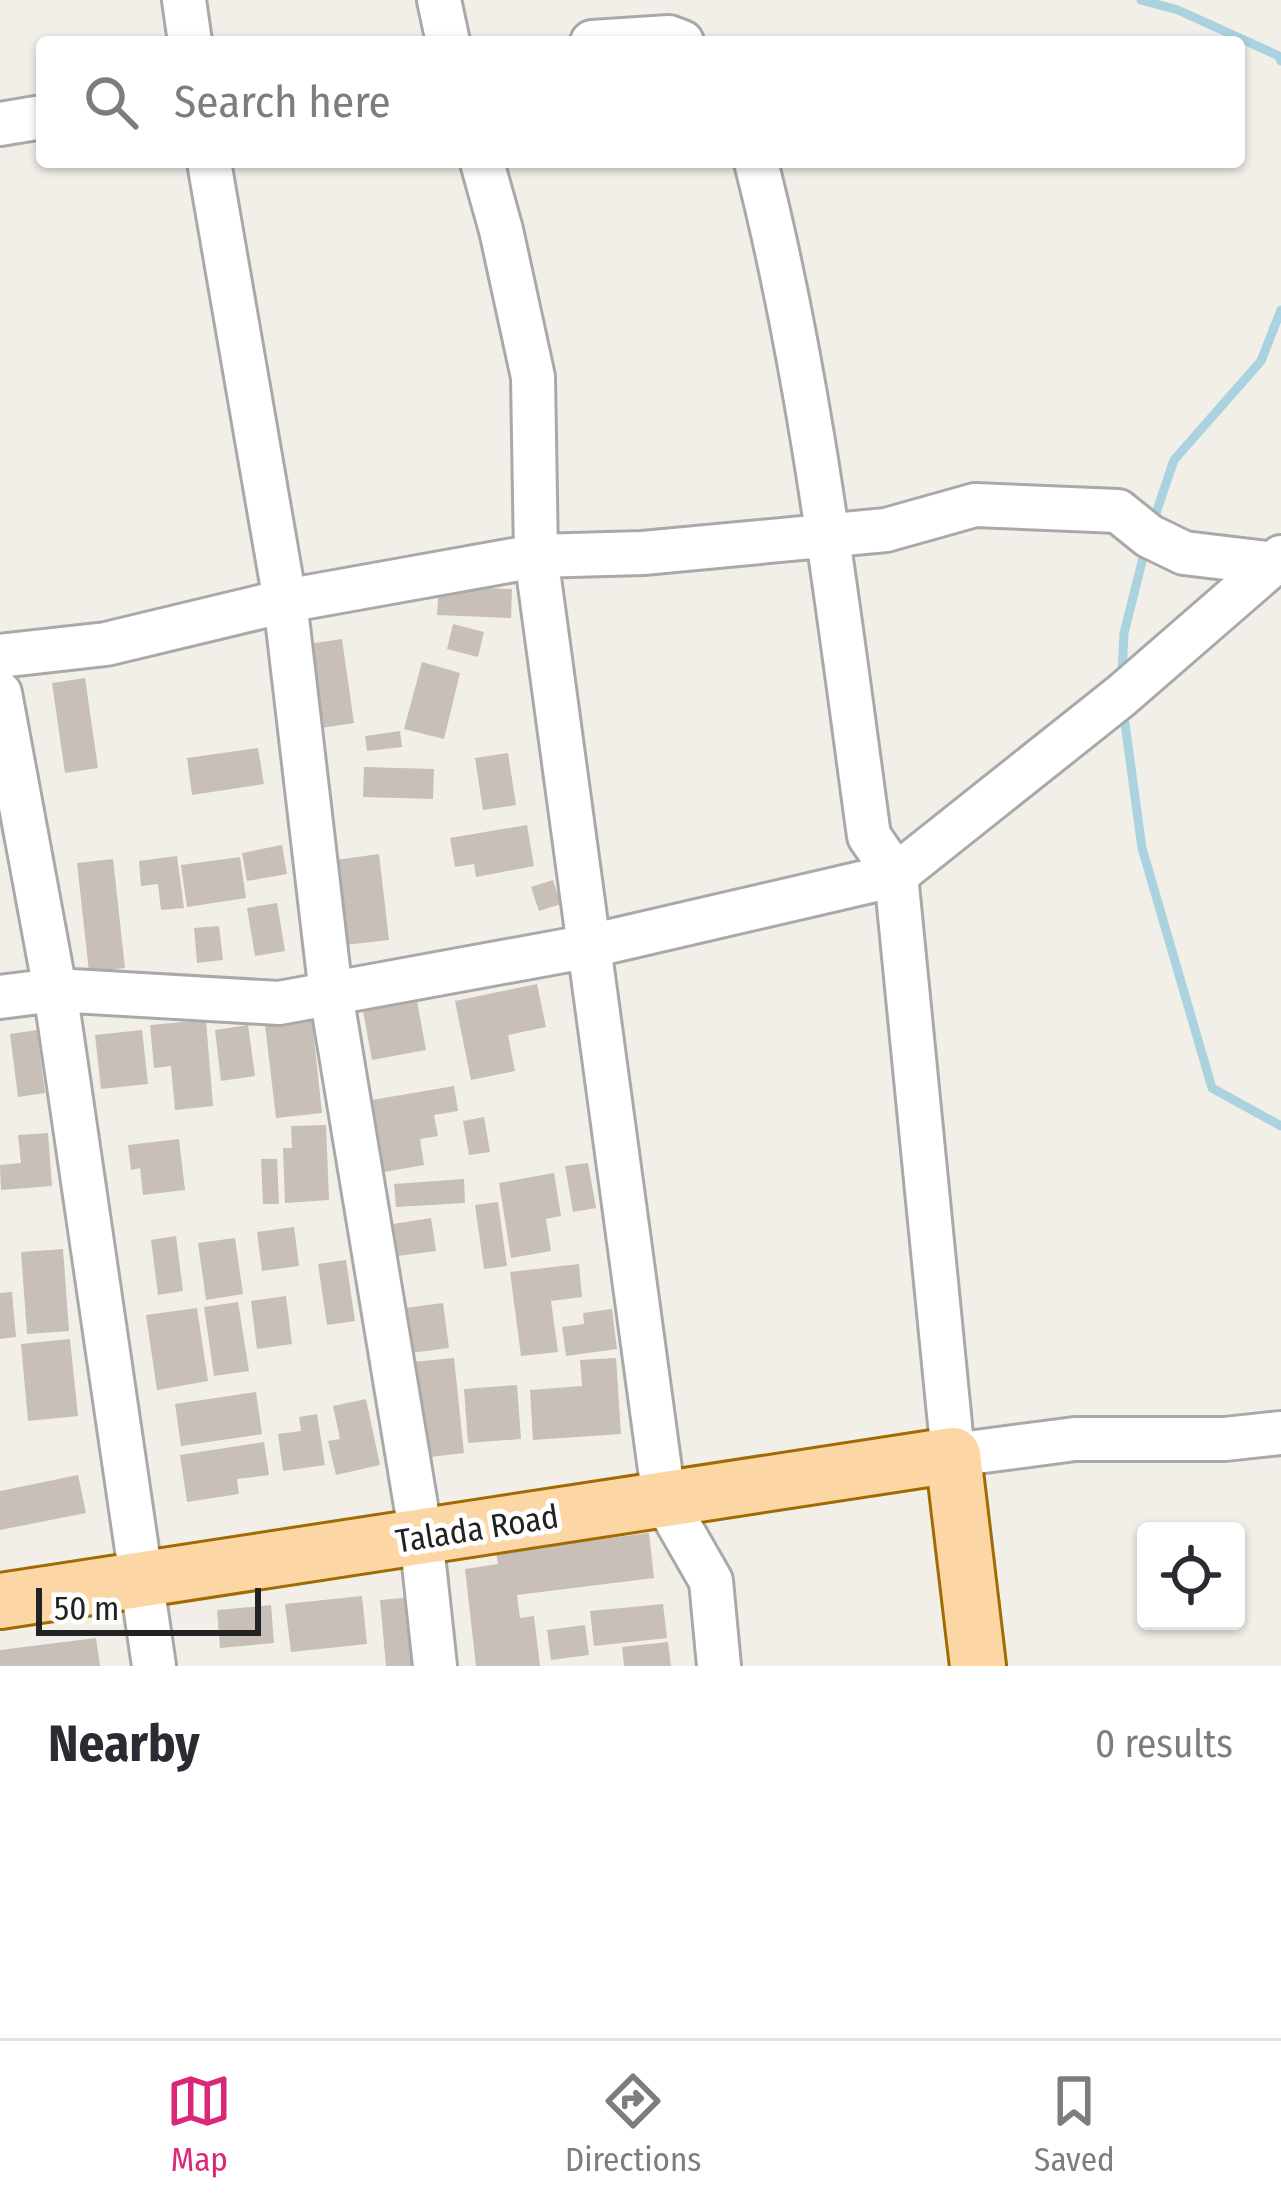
<!DOCTYPE html>
<html lang="en">
<head>
<meta charset="utf-8">
<style>
	body { margin:0; font-family:"Fira Sans Condensed",sans-serif; background:#f7f7f7; color:#2b2b33 }
	.controls { position:absolute; right:36px; bottom:36px; display:grid; overflow:hidden; border-radius:12px; box-shadow:0 3px 9px #0004 }
	.controls button { width:108px; height:108px; display:grid; place-items:center; padding:0; border:0; border-bottom:3px solid #e1e1e2; background:#fff; color:#2b2b33; font:60px sans-serif }
	.scale { position:absolute; left:36px; bottom:30px; width:225px; box-sizing:border-box; padding-left:12px; border:6px solid #222; border-top:0; font-size:33px; line-height:42px; white-space:nowrap; color:#222; -webkit-text-stroke:9px #fff; paint-order:stroke }
	.list { margin:0; padding:0; list-style:none }
	h2 { display:flex; justify-content:space-between; align-items:center; height:156px; margin:0; padding:0 48px; font-size:51px }
	h2 small { font-size:39px; font-weight:400; color:#7c7c81 }
	.icon { flex:none; width:66px; height:66px; fill:none; stroke:currentColor; stroke-width:2; stroke-linecap:round; stroke-linejoin:round }
	.map { position:relative; flex:none; width:1281px; height:1666px; overflow:hidden }
	.search { position:absolute; background:#fff; box-shadow:0 3px 9px #0004; left:36px; right:36px; top:36px; height:132px; display:flex; align-items:center; gap:30px; box-sizing:border-box; padding:0 42px; border-radius:12px; color:#7c7c81; font-size:45px }
	.sheet { height:372px; background:#fff }
	nav { display:flex; justify-content:space-around; align-items:center; box-sizing:border-box; height:168px; border-top:3px solid #e1e1e2; background:#fff; font-size:33px; color:#7c7c81 }
	nav a { display:grid; justify-items:center; gap:6px }
	nav .on { color:#db2777 }
	.map>svg:first-child { display:block }
	.lines { fill:none; stroke-linecap:round; stroke-linejoin:round }
	.stream { stroke:#aad3df; stroke-width:9 }
	.building { fill:#c7bfb8 }
	.minor-casing { stroke:#a9a9a9; stroke-width:48 }
	.major-casing { stroke:#a06b00; stroke-width:60 }
	.minor { stroke:#fff; stroke-width:42 }
	.major { stroke:#fcd6a4; stroke-width:54 }
	.labels { text-anchor:middle; stroke-width:10; stroke-linejoin:round; paint-order:stroke }
	.street-label { font-size:33px; fill:#222; stroke:#fff }
</style>
</head>
<body>
<div class="map">
<svg width="1281" height="1666" viewBox="0 0 1281 1666">
	<rect width="100%" height="100%" fill="#f2efe9"/>
	<g class="lines">
		<path class="stream" d="M1141,0L1178,10L1279,56L1281,61
			M1153,522L1174,460L1261,361L1281,310
			M1122,674L1124,633L1145,550
			M1123,709L1142,848L1212,1088L1281,1126"/>
	</g>
	<path class="building" d="M439,586L512,589L511,618L437,615Z
		M453,624L484,632L478,657L447,649Z
		M342,639L354,723L321,728L309,644Z
		M422,662L460,673L444,739L404,729Z
		M85,678L98,768L65,773L52,683Z
		M400,731L402,747L367,751L365,736Z
		M258,748L264,784L192,795L187,758Z
		M508,753L516,805L483,810L475,758Z
		M364,767L434,769L433,799L363,797Z
		M527,825L534,866L476,877L474,864L455,867L450,838Z
		M282,845L287,874L247,881L242,853Z
		M379,854L389,940L345,945L336,860Z
		M177,856L184,908L161,910L158,884L141,886L139,861Z
		M240,857L246,898L187,907L181,865Z
		M113,859L125,968L89,972L77,863Z
		M553,880L561,904L539,911L531,887Z
		M277,903L285,951L255,956L247,908Z
		M219,926L223,960L197,963L194,928Z
		M537,984L546,1027L508,1035L515,1071L471,1080L455,1001Z
		M417,1001L426,1050L372,1060L363,1011Z
		M206,1020L213,1106L175,1110L171,1066L154,1068L150,1025Z
		M312,1020L322,1113L276,1118L265,1025Z
		M248,1025L255,1076L221,1081L215,1030Z
		M37,1030L45,1093L18,1097L10,1034Z
		M142,1030L148,1084L101,1089L95,1035Z
		M454,1086L458,1111L434,1115L438,1136L420,1139L424,1165L378,1173L366,1101Z
		M484,1117L490,1152L469,1155L463,1121Z
		M326,1125L329,1200L285,1203L283,1148H292L291,1126Z
		M48,1133L52,1186L1,1190L0,1165L21,1163L18,1135Z
		M179,1139L185,1190L143,1195L140,1168L131,1170L128,1145Z
		M261,1159H277L279,1204H263Z
		M588,1163L596,1208L573,1212L565,1166Z
		M554,1173L561,1216L546,1219L551,1251L511,1258L499,1183Z
		M464,1179L465,1203L396,1207L394,1184Z
		M498,1202L507,1266L484,1269L475,1205Z
		M431,1218L436,1251L398,1256L393,1224Z
		M294,1227L299,1266L262,1271L257,1232Z
		M176,1236L183,1291L158,1295L151,1240Z
		M235,1238L243,1294L206,1300L198,1243Z
		M63,1249L69,1331L27,1334L21,1252Z
		M346,1260L355,1321L327,1325L318,1264Z
		M579,1264L582,1297L551,1301L558,1352L521,1356L510,1272Z
		M12,1292L16,1337L0,1339V1293Z
		M286,1296L292,1344L257,1349L251,1301Z
		M238,1302L249,1371L214,1376L204,1307Z
		M443,1303L449,1348L411,1353L405,1308Z
		M197,1308L208,1381L157,1390L146,1315Z
		M612,1309L617,1349L566,1356L562,1327L584,1324L583,1313Z
		M70,1339L78,1416L28,1421L21,1344Z
		M454,1358L464,1453L422,1458L412,1362Z
		M616,1358L621,1434L533,1440L530,1390L582,1386L580,1360Z
		M517,1385L521,1439L468,1443L464,1389Z
		M256,1392L262,1434L181,1446L175,1404Z
		M366,1399L380,1465L336,1475L328,1441L340,1439L333,1406Z
		M317,1414L325,1465L283,1471L278,1434L301,1431L299,1417Z
		M264,1442L269,1475L237,1479L239,1494L187,1502L180,1455Z
		M78,1475L86,1513L0,1530V1491Z
		M649,1533L654,1578L517,1595L520,1618L534,1616L540,1666H476L465,1569L498,1564L496,1552Z
		M362,1596L367,1644L291,1652L285,1604Z
		M413,1597L420,1666H386L380,1600Z
		M663,1604L667,1638L594,1646L590,1611Z
		M271,1605L274,1643L220,1648L217,1610Z
		M585,1625L589,1655L551,1660L547,1630Z
		M96,1638L100,1666H0V1650Z
		M668,1642L671,1666H624L622,1647Z"/>
	<g class="lines">
		<defs>
			<path id="minor" d="M184,0L190,42
				M439,0L448,42
				M592,42L669,37L682,42
				M0,124L42,117
				M209,162L285,601L331,994L421,1536L435,1666
				M482,162L501,230L533,377L536,556L664,1499L711,1581L719,1666
				M1281,557L1121,696L896,875L953,1455L1075,1439H1225L1281,1433
				M0,656L106,644L285,601L536,556L643,553L886,530L975,505L1118,511L1149,536L1184,553L1274,564
				M0,693L55,990L154,1666
				M0,997L55,990L279,1003L590,946L896,875L869,836C838,611 812,382 756,162"/>
			<path id="major" d="M0,1601L953,1455L978,1666"/>
		</defs>
		<use href="#minor" class="minor-casing"/>
		<use href="#major" class="major-casing"/>
		<use href="#minor" class="minor"/>
		<use href="#major" class="major"/>
	</g>
	<g class="labels">
		<g class="street-label">
			<text transform="translate(477 1528) rotate(-9)" y="12">Talada Road</text>
		</g>
	</g>
</svg>
<div class="controls">
<button><svg class="icon" aria-label="locate" viewBox="0 0 24 24"><circle cx="12" cy="12" r="6"/><path d="M12 2v4M12 18v4M2 12h4M18 12h4"/></svg></button>
</div>
<div class="scale">50 m</div>
<div class="search"><svg class="icon" aria-label="search" viewBox="0 0 24 24"><circle cx="10" cy="10" r="6"/><path d="M15 15l6 6"/></svg>Search here</div>
</div>
<section class="sheet">
<h2>Nearby<small>0 results</small></h2>
<ul class="list">
</ul>
</section>
<nav>
<a class="on"><svg class="icon" aria-label="map" viewBox="0 0 24 24"><path d="M3 6l6-2 6 2 6-2v14l-6 2-6-2-6 2zM9 4v14M15 6v14"/></svg>Map</a>
<a><svg class="icon" aria-label="directions" viewBox="0 0 24 24"><path d="M12 3l9 9-9 9-9-9zM9 14v-3h6M13 9l2 2-2 2"/></svg>Directions</a>
<a><svg class="icon" aria-label="saved" viewBox="0 0 24 24"><path d="M7 4h10v16l-5-4-5 4z"/></svg>Saved</a>
</nav>
</body>
</html>
